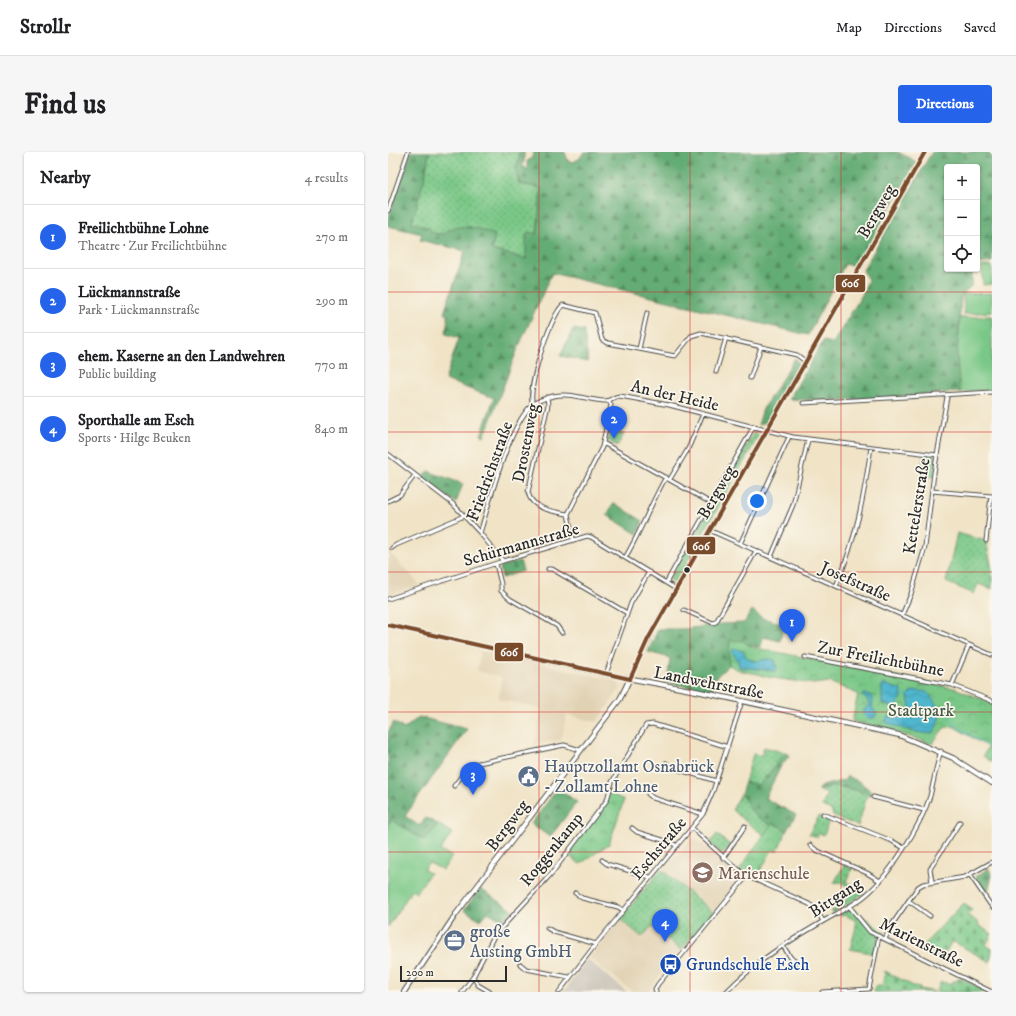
<!DOCTYPE html>
<html lang="en">
<head>
<meta charset="utf-8">
<style>
	body { margin:0; font-family:"IM FELL DW Pica",serif; background:#f6f6f6; color:#202124 }
	.controls { position:absolute; right:12px; top:12px; display:grid; overflow:hidden; border-radius:4px; box-shadow:0 1px 3px #0004 }
	.controls button { width:36px; height:36px; display:grid; place-items:center; padding:0; border:0; border-bottom:1px solid #e0e0e0; background:#fff; color:#202124; font:20px sans-serif }
	.scale { position:absolute; left:12px; bottom:10px; width:107px; box-sizing:border-box; padding-left:4px; border:2px solid #2b2b2b; border-top:0; font-size:11px; line-height:14px; white-space:nowrap; color:#2b2b2b; -webkit-text-stroke:3px #fbf7ec; paint-order:stroke }
	.you { position:absolute; left:369px; top:349px; width:14px; height:14px; margin:-10px; border:3px solid #fff; border-radius:50%; background:#1a73e8; box-shadow:0 0 0 6px #1a73e833 }
	.badge { display:grid; place-items:center; width:26px; height:26px; border-radius:50%; background:#2563eb; color:#fff; font-size:13px; font-weight:700 }
	.pin { position:absolute; translate:-50% -33px; filter:drop-shadow(0 1px 2px #0008) }
	.pin::after { content:''; position:absolute; top:21px; width:14px; height:12px; background:inherit; clip-path:polygon(0 0,100% 0,50% 100%) }
	.list { margin:0; padding:0; list-style:none }
	h2 { display:flex; justify-content:space-between; align-items:center; height:52px; margin:0; padding:0 16px; font-size:17px }
	h2 small { font-size:13px; font-weight:400; color:#757577 }
	.list li { display:grid; grid-template-columns:26px 1fr auto; gap:12px; align-items:center; box-sizing:border-box; height:64px; padding:0 16px; border-top:1px solid #e0e0e0 }
	.list b { display:block; font-size:15px; white-space:nowrap }
	.list p { margin:0; font-size:13px; white-space:nowrap; color:#757577 }
	.list em { font-size:13px; font-style:normal; color:#757577 }
	.icon { flex:none; width:22px; height:22px; fill:none; stroke:currentColor; stroke-width:2; stroke-linecap:round; stroke-linejoin:round }
	.map { position:relative; flex:none; width:604px; height:840px; overflow:hidden; border-radius:4px }
	header { display:flex; align-items:center; gap:24px; box-sizing:border-box; height:56px; padding:0 20px; background:#fff; border-bottom:1px solid #e0e0e0 }
	header strong { font-size:19px }
	nav { display:flex; gap:22px; margin-inline-start:auto; font-size:14px }
	.intro { display:flex; align-items:center; justify-content:space-between; box-sizing:border-box; height:96px; padding:0 24px }
	h1 { margin:0; font-size:28px }
	.button { padding:10px 18px; border-radius:4px; background:#2563eb; color:#fff; font-size:14px; font-weight:700 }
	main { display:flex; gap:24px; padding:0 24px }
	aside { flex:1; background:#fff; border-radius:4px; box-shadow:0 1px 3px #0004 }
	.map>svg:first-child { display:block }
	.built { fill:#e1d2b4 }
	.industrial { fill:#c9c3b8 }
	.grass { fill:url(#grass-dots); stroke:#527a59 }
	.forest { fill:url(#forest-firs); stroke:#476c50 }
	.cemetery { fill:url(#cemetery-stones); stroke:#527a59 }
	.park { fill:url(#park-crowns); stroke:#527a59 }
	.pitch { fill:#7ac887; stroke:#527a59 }
	.water { fill:url(#water-waves); stroke:#3e707c }
	.lines { fill:none; stroke-linecap:round; stroke-linejoin:round }
	.stream { stroke:#50b6ce; stroke-width:1 }
	.street-casing { stroke:#494742; stroke-width:5 }
	.secondary-casing { stroke:#494742; stroke-width:6 }
	.street { stroke:#fff; stroke-width:3 }
	.secondary { stroke:#fff; stroke-width:4 }
	.bus-1-casing { stroke:#fbf7ec; stroke-width:7 }
	.bus-1 { stroke:#7a4b2a; stroke-width:4 }
	.grid { fill:none; stroke:#d62828; stroke-width:1; stroke-opacity:0.55 }
	.bus-dot { fill:#2b2b2b; stroke:#fbf7ec; stroke-width:1.5 }
	.labels { text-anchor:middle; stroke-width:3.5; stroke-linejoin:round; paint-order:stroke }
	.street-label { font-size:17px; fill:#2b2b2b; stroke:#fbf7ec }
	.park-label { font-size:17px; fill:#435a47; stroke:#fbf7ec }
	.service-label { font-size:17px; fill:#4e5e75; stroke:#fbf7ec; text-anchor:start }
	.education-label { font-size:17px; fill:#785e54; stroke:#fbf7ec; text-anchor:start }
	.transit-label { font-size:17px; fill:#164399; stroke:#fbf7ec; text-anchor:start }
	.line-badge { stroke:#fbf7ec; stroke-width:1.5 }
	.badge-label { font-size:11px; text-anchor:middle; font-weight:bold; fill:#fff }
</style>
</head>
<body>
<header>
<strong>Strollr</strong>
<nav><a>Map</a><a>Directions</a><a>Saved</a></nav>
</header>
<div class="intro"><h1>Find us</h1><a class="button">Directions</a></div>
<main>
<aside>
<h2>Nearby<small>4 results</small></h2>
<ul class="list">
<li><span class="badge">1</span><div><b>Freilichtbühne Lohne</b><p>Theatre · Zur Freilichtbühne</p></div><em>270 m</em></li>
<li><span class="badge">2</span><div><b>Lückmannstraße</b><p>Park · Lückmannstraße</p></div><em>290 m</em></li>
<li><span class="badge">3</span><div><b>ehem. Kaserne an den Landwehren</b><p>Public building</p></div><em>770 m</em></li>
<li><span class="badge">4</span><div><b>Sporthalle am Esch</b><p>Sports · Hilge Beuken</p></div><em>840 m</em></li>
</ul>
</aside>
<div class="map">
<svg width="604" height="840" viewBox="0 0 604 840">
	<defs>
		<pattern id="grass-dots" width="8" height="8" patternUnits="userSpaceOnUse"><rect width="8" height="8" fill="#7ac887"/><path d="M2 2h.1M6 6h.1" fill="none" stroke="#64a36f" stroke-width="1.8" stroke-linecap="round"/></pattern>
		<pattern id="forest-firs" width="22" height="20" patternUnits="userSpaceOnUse"><rect width="22" height="20" fill="#63ac74"/><path d="M5 1l3.5 6h-7zM16 11l3.5 6h-7z" fill="#528c5f"/></pattern>
		<pattern id="cemetery-stones" width="16" height="16" patternUnits="userSpaceOnUse"><rect width="16" height="16" fill="#7ac887"/><path d="M2 7V4a2 2 0 0 1 4 0v3zM10 15v-3a2 2 0 0 1 4 0v3z" fill="#64a36f"/></pattern>
		<pattern id="park-crowns" width="20" height="18" patternUnits="userSpaceOnUse"><rect width="20" height="18" fill="#7ac887"/><path d="M2 6a3 3 0 1 1 6 0M12 15a3 3 0 1 1 6 0" fill="none" stroke="#64a36f"/></pattern>
		<pattern id="water-waves" width="16" height="10" patternUnits="userSpaceOnUse"><rect width="16" height="10" fill="#50b6ce"/><path d="M0 5q4-4 8 0t8 0" fill="none" stroke="#4394a7"/></pattern>
	</defs>
	<rect width="100%" height="100%" fill="#fbf7ec"/>
	<filter id="ink" filterUnits="userSpaceOnUse"><feTurbulence type="fractalNoise" baseFrequency=".025" numOctaves="2"/><feDisplacementMap in="SourceGraphic" scale="8" xChannelSelector="R" yChannelSelector="G"/><feConvolveMatrix kernelMatrix="1 2 1 2 8 2 1 2 1" color-interpolation-filters="sRGB"/></filter>
	<filter id="wash" filterUnits="userSpaceOnUse"><feTurbulence type="fractalNoise" baseFrequency=".012" numOctaves="4" result="noise"/><feDisplacementMap in="SourceGraphic" scale="16" xChannelSelector="R" yChannelSelector="G"/><feGaussianBlur stdDeviation="0.9" result="paint"/><feColorMatrix in="noise" values="0 0 0 0 0 0 0 0 0 0 0 0 0 0 0 0 0 1.4 0 .05"/><feComposite in="paint" operator="in"/></filter>
	<g filter="url(#wash)">
		<rect width="100%" height="100%" fill="#f0e3c6"/>
		<path class="built" d="M0,399L32,433L0,444Z
			M93,498L224,528L231,531L232,537L209,570L179,563L173,588L146,593L154,557L110,547L114,525L89,519Z
			M305,685L355,726L325,759L276,717Z
			M273,717L325,760L259,840H245L201,806Z"/>
		<path class="industrial" d="M199,807L239,840H176Z"/>
		<path class="grass" d="M41,0H132L128,18L131,32L153,35L149,82L139,107L104,98L63,76L55,82L44,81L23,70L37,24Z
			M366,280L371,283L287,431L281,428Z
			M536,301L549,303L546,325L533,324Z
			M569,381L598,389L604,418V437L590,432L586,442L558,430Z
			M376,595L398,601L371,633L357,630L365,602L374,603Z
			M449,634L480,641L470,674L445,664L443,658L434,654L439,642L432,639L436,636Z
			M353,642L367,663L383,673L375,683L344,658Z
			M431,664L441,668L436,683L431,681L429,685L421,682Z
			M329,682L342,693L336,701H333L322,691Z
			M456,713L464,717L458,730L478,740L445,761L443,758L446,759L453,747L457,749L464,741L462,736L452,730L446,731Z
			M273,717L325,760L293,798L264,774L254,785L232,767Z
			M461,754L499,783L497,787L491,784L487,802L462,797L468,775L467,768L457,763L453,764L451,760Z"/>
		<path class="forest" d="M23,0H41L37,24L24,70L41,76L44,81L55,82C71,69 90,76 107,83L104,98L138,107V84L140,80L149,82L153,36L132,32L128,18L132,0H136V9L134,14L139,18V9L143,7L146,0H177L180,9L185,10L191,7L196,0H510L529,10L468,115L457,112L420,183L164,121L130,196L96,285L93,283L106,246L57,228L71,186L58,182L60,162L56,161L77,99L32,88L34,82L0,74V68Z
			M544,0H604V110L589,112V15H559V117H584V133L573,144L569,204L572,240C515,243 458,251 401,247L435,189L445,191L475,141L480,128L475,118Z
			M185,177L196,179L200,210L172,204Z
			M407,206L411,212L379,270L370,273L375,257Z
			M40,319L75,332L68,351L34,325Z
			M226,351L255,369L249,382L219,363Z
			M132,409L135,419L114,426L112,415Z
			M364,458L374,466L396,472L392,489L375,485L373,495C362,494 353,489 342,488L341,513L328,525L324,540L279,530L282,506L260,500L270,477H296L333,472L356,471Z
			M31,565L79,577L17,664L31,674L38,666L50,672L37,689L3,668L0,673V580L6,570L16,577Z
			M398,601L402,603L393,614L377,646L408,663L399,678L384,671L383,673L367,663L353,642L357,630L371,633Z
			M459,624L472,630L484,640L483,643C469,638 445,629 432,639L430,637L434,634L457,628Z
			M170,636L189,650L162,685L143,672Z
			M600,716L604,723L599,744L588,725Z
			M92,737L125,758L115,769L100,760L93,768L76,758Z"/>
		<path class="cemetery" d="M576,751L584,758L579,763L591,771L590,773L604,782L598,793L604,797L602,810L564,789L553,809L532,799L544,784Z
			M497,819L525,834L532,835V837L548,840L553,830L564,832L565,829H569L571,825L599,840H486L487,834H495Z"/>
		<path class="park" d="M221,278L236,282L229,294L220,289Z
			M342,488L355,489L364,495L566,536L604,551V610L595,604L600,595L565,574L556,576L544,592L511,581L464,569L470,542L441,530L426,532L379,525C365,519 354,522 341,513Z
			M221,641L236,648L221,692L192,712L178,702L219,648Z
			M384,671L399,678L389,699L384,698L368,727L351,718Z"/>
		<path class="pitch" d="M594,114H604V132L595,133Z
			M604,141V160L576,162L575,142Z
			M604,164V238L572,240L569,204L572,166Z
			M3,668L37,689L50,672L64,681L52,699L64,704L55,718L41,711L36,718L42,721L28,741L24,738L0,775V673Z"/>
		<path class="water" d="M346,496L355,499C364,515 368,507 383,507L387,509L389,516L387,519L351,515L350,509L344,500Z
			M496,532L513,538L514,546L506,556L494,551V534Z
			M528,539C544,538 541,545 550,554C553,556 557,559 561,561L559,562L554,561C549,567 551,575 544,581C536,583 504,575 497,569L500,565H508L521,560L522,556L520,544L523,540Z
			M476,542L482,543L485,546L484,556L489,562L486,566L480,567L475,562V559L481,554L479,546L473,544Z"/>
		<g class="lines">
			<path class="stream" d="M514,542L520,544
				M560,562L567,573L601,596"/>
		</g>
	</g>
	<g filter="url(#ink)">
		<g class="lines">
			<defs>
				<path id="street" d="M0,59L20,0
					M251,197L259,161
					M328,220L338,186
					M362,226L373,195
					M159,245L160,253L140,340C143,357 166,360 180,362
					M415,251L604,240
					M145,253C138,239 162,164 175,153L207,161L214,188L220,191L287,204L303,184L313,181L409,203L417,209
					M215,291L323,351
					M0,302L65,352L92,381L115,409
					M282,327L300,297L315,262
					M544,339L604,344
					M0,349L12,343L27,323
					M321,378L604,503
					M92,381C102,349 121,272 145,252C151,248 158,246 165,244C183,240 198,248 216,249C222,250 225,244 232,244L281,253L405,285L549,303
					M185,387L180,362L214,295L223,253L221,249
					M598,389L603,344
					M352,392L401,285
					M4,396L8,393L76,364
					M383,405L405,353L420,288
					M237,406C253,379 263,351 278,325
					M108,412L113,432V439L122,447L169,474L174,481
					M160,417H164L239,461
					M278,431L366,274
					M448,434C468,388 476,345 483,295
					M0,447L115,409L199,384L203,385L288,437
					M296,458L325,471L328,470L368,399
					M514,463L523,442L537,395L546,321L559,245
					M417,505L564,533L604,549
					M218,522L243,451L261,420
					M564,533L581,493
					M278,611L282,615L328,629
					M66,634L81,614L86,612L176,593L192,598
					M260,642L265,646L315,662
					M485,645L536,658
					M435,662L504,689L516,696
					M244,676L249,680L284,691L289,694
					M304,676C322,693 339,709 359,724L421,752L428,757L435,769
					M422,693L428,698L479,721L492,729
					M335,706L357,674
					M214,708L219,712L262,725
					M582,723L604,755
					M544,730L542,717L572,670
					M187,741L194,746L230,755L235,758
					M521,749L542,764
					M461,754L482,780L604,840
					M159,776L166,780L208,792
					M497,787L503,774L530,735L535,732L577,725L604,710
					M395,794L403,806L408,810
					M132,812L138,817L181,825
					M74,840L85,825
					M102,840L90,833L85,825L106,784L164,721L219,648L224,630L258,573L265,572L340,595
					M171,840L208,792L315,662L325,639L354,549
					M268,840L267,837L270,832L359,724
					M338,840C367,810 398,791 434,770C449,761 465,754 478,743C502,723 533,673 542,644C546,629 548,614 553,599
					M434,840L481,837L491,784"/>
				<path id="secondary" d="M0,473L218,522L308,539L511,583L565,606L604,631
					M16,840L68,762L232,547L266,476L537,0"/>
			</defs>
			<use href="#street" class="street-casing"/>
			<use href="#secondary" class="secondary-casing"/>
			<use href="#street" class="street"/>
			<use href="#secondary" class="secondary"/>
			<defs>
				<path id="bus-1" d="M0,473L242,527
					M242,527L260,487L537,0"/>
			</defs>
			<use href="#bus-1" class="bus-1-casing"/>
			<use href="#bus-1" class="bus-1"/>
		</g>
	</g>
	<path class="grid" d="M151,0V840M302,0V840M453,0V840M0,140H604M0,280H604M0,420H604M0,560H604M0,700H604"/>
	<defs>
		<symbol id="civic-disc" viewBox="-11 -11 22 22"><circle r="9.5" fill="#5c6f8a" stroke="#fbf7ec"/><path d="M-.6-6.5H3V-4.5H.6V-3L4-1V1h2V6H-6V1h2V-1L-.6-3ZM-1.2 2.5V6h2.4V2.5Z" fill="#fff"/></symbol>
		<symbol id="school-disc" viewBox="-11 -11 22 22"><circle r="9.5" fill="#8d6e63" stroke="#fbf7ec"/><path d="M0-5L7-2L0 1L-7-2ZM-4 1L0 2.5L4 1V4Q0 6-4 4Z" fill="#fff"/></symbol>
		<symbol id="office-disc" viewBox="-11 -11 22 22"><circle r="9.5" fill="#5c6f8a" stroke="#fbf7ec"/><path d="M-6-3h4V-5.5h4V-3h4V5H-6ZM-1-4.5V-3h2v-1.5ZM-6 0V1H6V0Z" fill="#fff"/></symbol>
		<symbol id="bus-disc" viewBox="-11 -11 22 22"><circle r="9.5" fill="#1a4fb4" stroke="#fbf7ec"/><path d="M-5-6H5V4H4V6H2V4H-2V6H-4V4H-5ZM-3.5-4V0h7V-4ZM-3.5 1.2v1.5H-2V1.2ZM2 1.2v1.5H3.5V1.2Z" fill="#fff"/></symbol>
	</defs>
	<g fill-rule="evenodd">
		<use href="#civic-disc" x="128" y="612" width="25" height="25"/>
		<use href="#school-disc" x="302" y="708" width="25" height="25"/>
		<use href="#office-disc" x="54" y="776" width="25" height="25"/>
		<use href="#bus-disc" x="270" y="800" width="25" height="25"/>
	</g>
	<circle class="bus-dot" cx="299" cy="418" r="3.5"/>
	<g class="labels">
		<g class="street-label">
			<text transform="translate(488 59) rotate(-60)" y="6">Bergweg</text>
			<text transform="translate(287 243) rotate(13)" y="6">An der Heide</text>
			<text transform="translate(137 291) rotate(-79)" y="6">Drostenweg</text>
			<text transform="translate(101 319) rotate(-70)" y="6">Friedrichstraße</text>
			<text transform="translate(328 340) rotate(-60)" y="6">Bergweg</text>
			<text transform="translate(528 354) rotate(-81)" y="6">Kettelerstraße</text>
			<text transform="translate(133 392) rotate(-16)" y="6">Schürmannstraße</text>
			<text transform="translate(468 429) rotate(24)" y="6">Josefstraße</text>
			<text transform="translate(493 506) rotate(11)" y="6">Zur Freilichtbühne</text>
			<text transform="translate(321 530) rotate(11)" y="6">Landwehrstraße</text>
			<text transform="translate(119 673) rotate(-53)" y="6">Bergweg</text>
			<text transform="translate(270 696) rotate(-50)" y="6">Eschstraße</text>
			<text transform="translate(163 697) rotate(-51)" y="6">Roggenkamp</text>
			<text transform="translate(447 745) rotate(-33)" y="6">Bittgang</text>
			<text transform="translate(534 790) rotate(26)" y="6">Marienstraße</text>
		</g>
		<g class="park-label">
			<text x="533" y="564">Stadtpark</text>
		</g>
		<g class="service-label">
			<text x="156" y="620">Hauptzollamt Osnabrück<tspan x="156" dy="20">- Zollamt Lohne</tspan></text>
			<text x="82" y="785">große<tspan x="82" dy="20">Austing GmbH</tspan></text>
		</g>
		<g class="education-label">
			<text x="330" y="727">Marienschule</text>
		</g>
		<g class="transit-label">
			<text x="298" y="818">Grundschule Esch</text>
		</g>
	</g>
	<g class="line-badge">
		<rect x="447" y="122" width="31" height="19" rx="4" fill="#7a4b2a"/>
		<rect x="298" y="384" width="30" height="19" rx="4" fill="#7a4b2a"/>
		<rect x="106" y="490" width="30" height="20" rx="4" fill="#7a4b2a"/>
	</g>
	<g class="badge-label">
		<text x="462" y="135">606</text>
		<text x="313" y="398">606</text>
		<text x="121" y="504">606</text>
	</g>
</svg>
<div class="controls">
<button>+</button>
<button>−</button>
<button><svg class="icon" aria-label="locate" viewBox="0 0 24 24"><circle cx="12" cy="12" r="6"/><path d="M12 2v4M12 18v4M2 12h4M18 12h4"/></svg></button>
</div>
<div class="scale">200 m</div>
<div class="you"></div>
<div class="pin badge" style="left:404px;top:490px">1</div>
<div class="pin badge" style="left:226px;top:287px">2</div>
<div class="pin badge" style="left:85px;top:643px">3</div>
<div class="pin badge" style="left:277px;top:790px">4</div>
</div>
</main>
</body>
</html>
